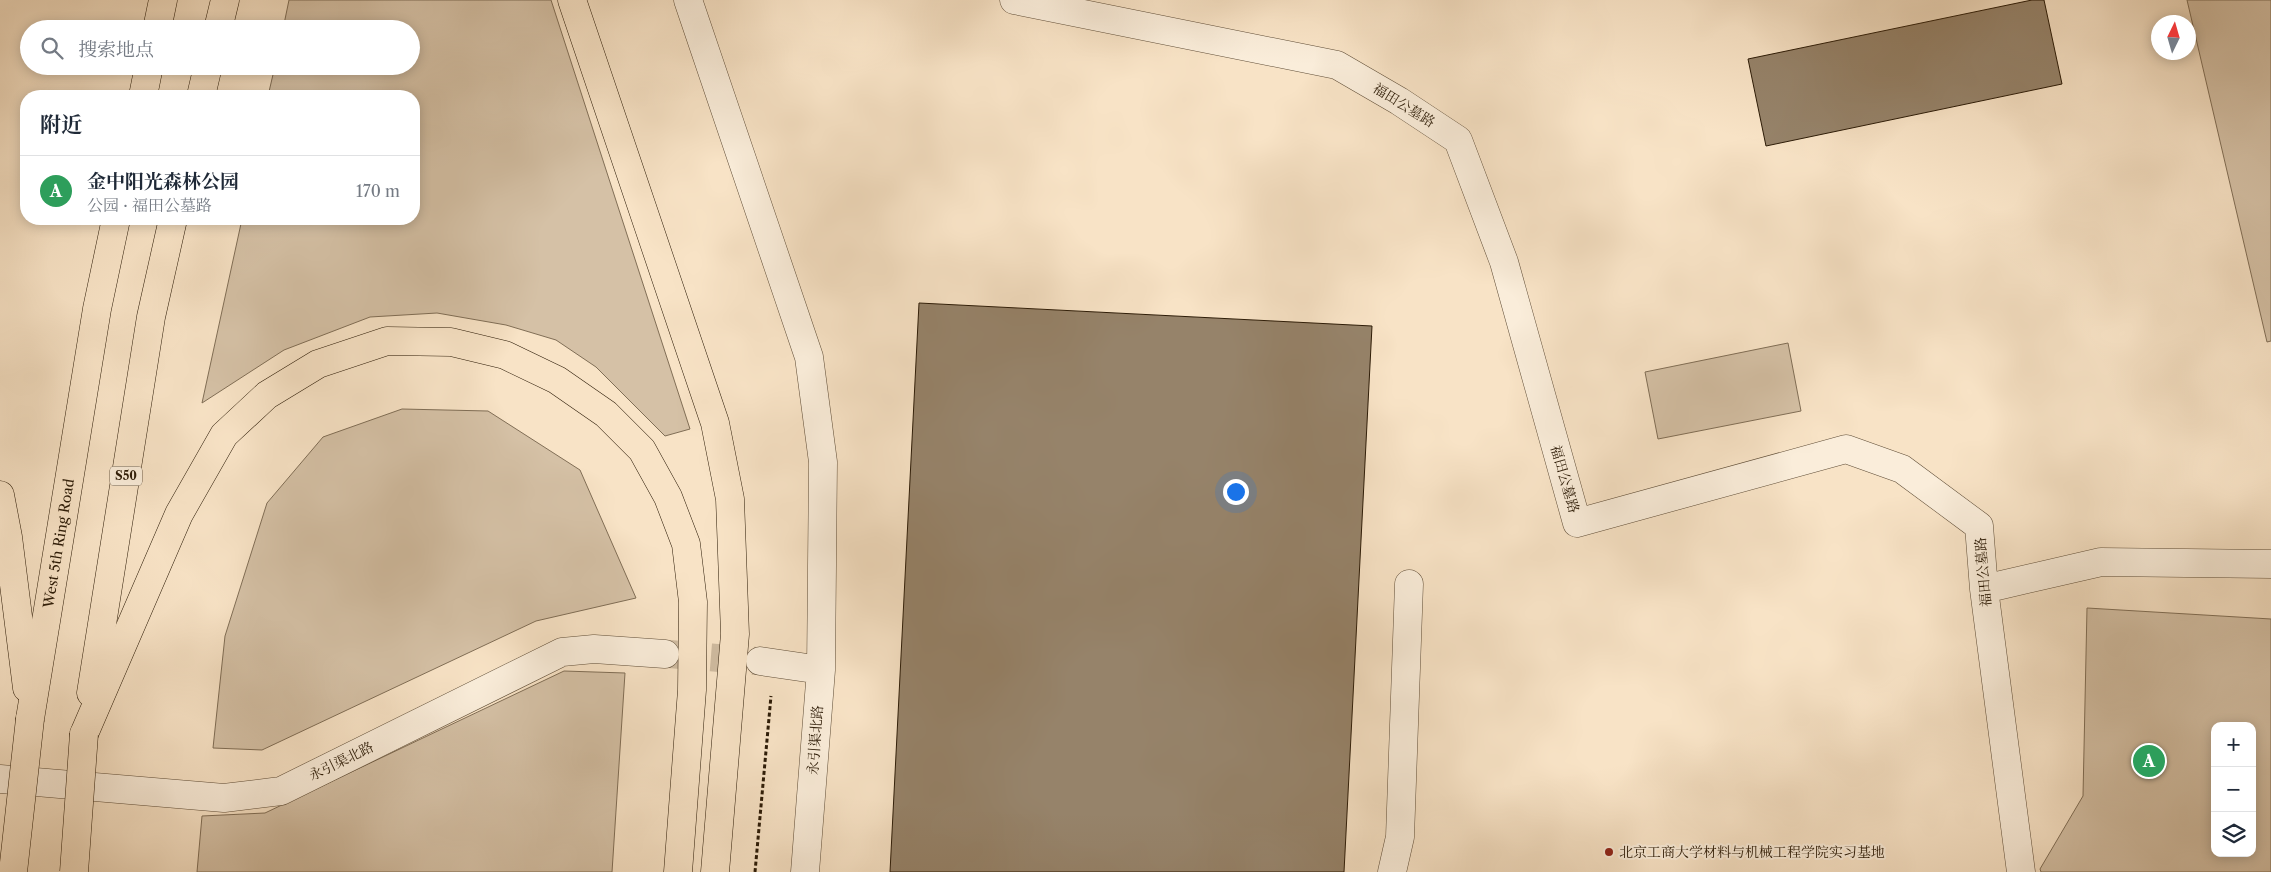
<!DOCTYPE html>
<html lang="zh">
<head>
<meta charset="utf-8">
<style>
	body { margin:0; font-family:"Libre Caslon Text","Noto Serif SC",serif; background:#f6f6f7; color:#1f2937 }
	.controls { position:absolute; right:15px; bottom:15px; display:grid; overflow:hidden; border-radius:10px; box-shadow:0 2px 12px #0003 }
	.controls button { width:45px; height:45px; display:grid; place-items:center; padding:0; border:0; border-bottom:1px solid #e0e1e3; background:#fff; color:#1f2937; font:25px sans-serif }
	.compass { position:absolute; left:2151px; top:15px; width:45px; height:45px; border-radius:50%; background:#fff; box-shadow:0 2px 12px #0003; rotate:5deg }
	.you { position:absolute; left:1235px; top:491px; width:18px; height:18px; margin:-12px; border:4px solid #fff; border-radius:50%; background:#1a73e8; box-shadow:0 0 0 8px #1a73e833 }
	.badge { display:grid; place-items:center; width:32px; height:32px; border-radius:50%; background:#8f2418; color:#fff; font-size:16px; font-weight:700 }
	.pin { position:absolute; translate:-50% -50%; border:2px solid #fff; box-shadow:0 1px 5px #0006 }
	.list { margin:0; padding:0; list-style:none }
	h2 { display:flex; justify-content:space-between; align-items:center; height:65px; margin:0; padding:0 20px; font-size:21px }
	h2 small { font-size:16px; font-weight:400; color:#747a83 }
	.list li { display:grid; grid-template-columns:32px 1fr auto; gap:15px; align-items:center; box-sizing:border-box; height:70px; padding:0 20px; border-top:1px solid #e0e1e3 }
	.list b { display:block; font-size:19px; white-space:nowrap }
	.list p { margin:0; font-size:16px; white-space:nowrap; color:#747a83 }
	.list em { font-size:16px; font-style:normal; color:#747a83 }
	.icon { flex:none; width:28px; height:28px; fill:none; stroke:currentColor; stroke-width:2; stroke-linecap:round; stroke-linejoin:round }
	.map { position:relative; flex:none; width:2271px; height:872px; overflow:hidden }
	.search { position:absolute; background:#fff; box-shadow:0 2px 12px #0003; left:20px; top:20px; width:400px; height:55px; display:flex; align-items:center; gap:12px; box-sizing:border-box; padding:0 18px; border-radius:28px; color:#747a83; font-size:19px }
	.panel { position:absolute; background:#fff; box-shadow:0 2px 12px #0003; left:20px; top:90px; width:400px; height:135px; border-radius:20px }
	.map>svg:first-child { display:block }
	.green { fill:#d5c1a6; stroke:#806e56; fill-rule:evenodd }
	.building { fill:#96836a; stroke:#2c1b07 }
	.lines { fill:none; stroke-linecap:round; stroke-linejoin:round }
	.minor-tunnel { stroke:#cfbba0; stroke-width:28; stroke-dasharray:28 14; stroke-linecap:butt }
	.minor-casing { stroke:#5f4d37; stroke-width:29 }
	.highway-casing { stroke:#2c1b07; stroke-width:29 }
	.path { stroke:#2c1b07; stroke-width:3; stroke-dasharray:4 2.5; stroke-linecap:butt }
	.minor { stroke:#faedda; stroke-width:28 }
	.highway { stroke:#f8e3c6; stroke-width:28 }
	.highway-bridge-casing { stroke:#2c1b07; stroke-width:29; stroke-linecap:butt }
	.highway-bridge { stroke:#f8e3c6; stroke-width:28 }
	.poi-dot { fill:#8f2418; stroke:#faedda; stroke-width:2 }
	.labels { text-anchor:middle; stroke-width:4; stroke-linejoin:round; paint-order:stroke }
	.shield { fill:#faedda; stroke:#6a5a46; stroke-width:1 }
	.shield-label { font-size:12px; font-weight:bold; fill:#2c1b07 }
	.street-label { font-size:14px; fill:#2c1b07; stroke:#faedda }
	.poi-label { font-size:14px; fill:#2c1b07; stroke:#faedda; text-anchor:start }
</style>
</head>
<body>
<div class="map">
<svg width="2271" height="872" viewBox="0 0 2271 872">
	<rect width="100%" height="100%" fill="#f8e3c6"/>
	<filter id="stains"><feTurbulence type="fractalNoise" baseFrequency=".004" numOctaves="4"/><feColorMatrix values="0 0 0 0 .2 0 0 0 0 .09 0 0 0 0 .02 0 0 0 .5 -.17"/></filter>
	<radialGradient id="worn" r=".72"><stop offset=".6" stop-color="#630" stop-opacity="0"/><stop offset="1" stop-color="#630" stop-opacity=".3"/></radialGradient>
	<path class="green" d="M289,0H551L690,429L665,436L596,367L556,340L506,325L437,313L370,317L284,350L202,403L242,219H414V96H268L275,66H411V29H283Z
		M2187,0H2271V341L2267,342Z
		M1788,343L1801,411L1658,439L1645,372Z
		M402,409L488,411L580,470L636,598L536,621L262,750L213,748L225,636L267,503L323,437Z
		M2087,608L2271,619V872H2041L2040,869L2083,796ZM2215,726H2252V853H2215Z
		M564,671L625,673L612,872H197L202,816L265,813Z"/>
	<path class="building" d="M2032,0H2044L2062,84L1766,146L1748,59Z
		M919,303L1372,326L1344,872H890Z"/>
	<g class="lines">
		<path class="minor-tunnel" d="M669,654L756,661"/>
		<defs>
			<path id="minor" d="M688,0L809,357L823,462L821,670
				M1014,0L1337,65L1399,101L1458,140L1504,262L1577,523L1846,449L1902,469L1979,526L1984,589L2021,872
				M1984,589L2101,562L2271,564
				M760,661L821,670L805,872
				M0,779L224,798L281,791L562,652L594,649L665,654
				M1392,872L1400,837L1409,584"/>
			<g id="highway">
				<path d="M572,0L715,423L730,499L735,634L715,872"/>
				<path d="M157,29L163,0"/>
				<path d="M218,29L225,0"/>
				<path d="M143,96L149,66"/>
				<path d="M201,96L208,66"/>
				<path d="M0,495L8,537L27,688"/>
				<path d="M91,693L151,317L173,219"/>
				<path id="s1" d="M30,719L97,309L116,219"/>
				<path d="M84,734L179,514L224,435L267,395L318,364L387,341L451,342L505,355L557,380L606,414L642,450L668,497L686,544L693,602L692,690L678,872"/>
			</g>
		</defs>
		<use href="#minor" class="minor-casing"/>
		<use href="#highway" class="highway-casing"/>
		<path class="path" d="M755,872L771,696"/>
		<use href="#minor" class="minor"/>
		<use href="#highway" class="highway"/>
		<defs>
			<path id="highway-bridge" d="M13,872L30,719
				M74,872L84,734"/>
		</defs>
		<use href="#highway-bridge" class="highway-bridge-casing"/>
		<use href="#highway-bridge" class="highway-bridge"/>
	</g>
	<circle class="poi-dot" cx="1609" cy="852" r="5"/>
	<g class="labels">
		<rect class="shield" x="110" y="466.5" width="32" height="19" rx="4"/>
		<g class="shield-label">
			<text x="126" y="480">S50</text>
		</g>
		<g class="street-label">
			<text transform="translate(1404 105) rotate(32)" y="5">福田公墓路</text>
			<text transform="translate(1565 479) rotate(74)" y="5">福田公墓路</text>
			<text dy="5" stroke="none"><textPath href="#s1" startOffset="178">West 5th Ring Road</textPath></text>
			<text transform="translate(1983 572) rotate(-95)" y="5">福田公墓路</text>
			<text transform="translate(815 740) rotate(-86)" y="5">永引渠北路</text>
			<text transform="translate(341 761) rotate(-26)" y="5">永引渠北路</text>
		</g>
		<g class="poi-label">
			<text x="1619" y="857">北京工商大学材料与机械工程学院实习基地</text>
		</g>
	</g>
	<rect width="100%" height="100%" filter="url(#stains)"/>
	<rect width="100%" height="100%" fill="url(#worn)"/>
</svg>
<div class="controls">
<button>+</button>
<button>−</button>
<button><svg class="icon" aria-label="layers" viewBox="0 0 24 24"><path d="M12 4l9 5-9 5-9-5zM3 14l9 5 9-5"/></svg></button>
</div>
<svg class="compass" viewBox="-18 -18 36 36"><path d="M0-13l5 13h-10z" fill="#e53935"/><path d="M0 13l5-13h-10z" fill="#747a83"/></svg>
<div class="you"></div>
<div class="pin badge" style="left:2149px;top:761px;background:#2e9e5b">A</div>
<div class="search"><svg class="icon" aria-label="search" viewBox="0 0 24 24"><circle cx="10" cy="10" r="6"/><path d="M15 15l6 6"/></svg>搜索地点</div>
<section class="panel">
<h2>附近<small></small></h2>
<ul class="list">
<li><span class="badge" style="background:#2e9e5b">A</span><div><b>金中阳光森林公园</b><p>公园 · 福田公墓路</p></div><em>170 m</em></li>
</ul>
</section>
</div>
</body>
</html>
